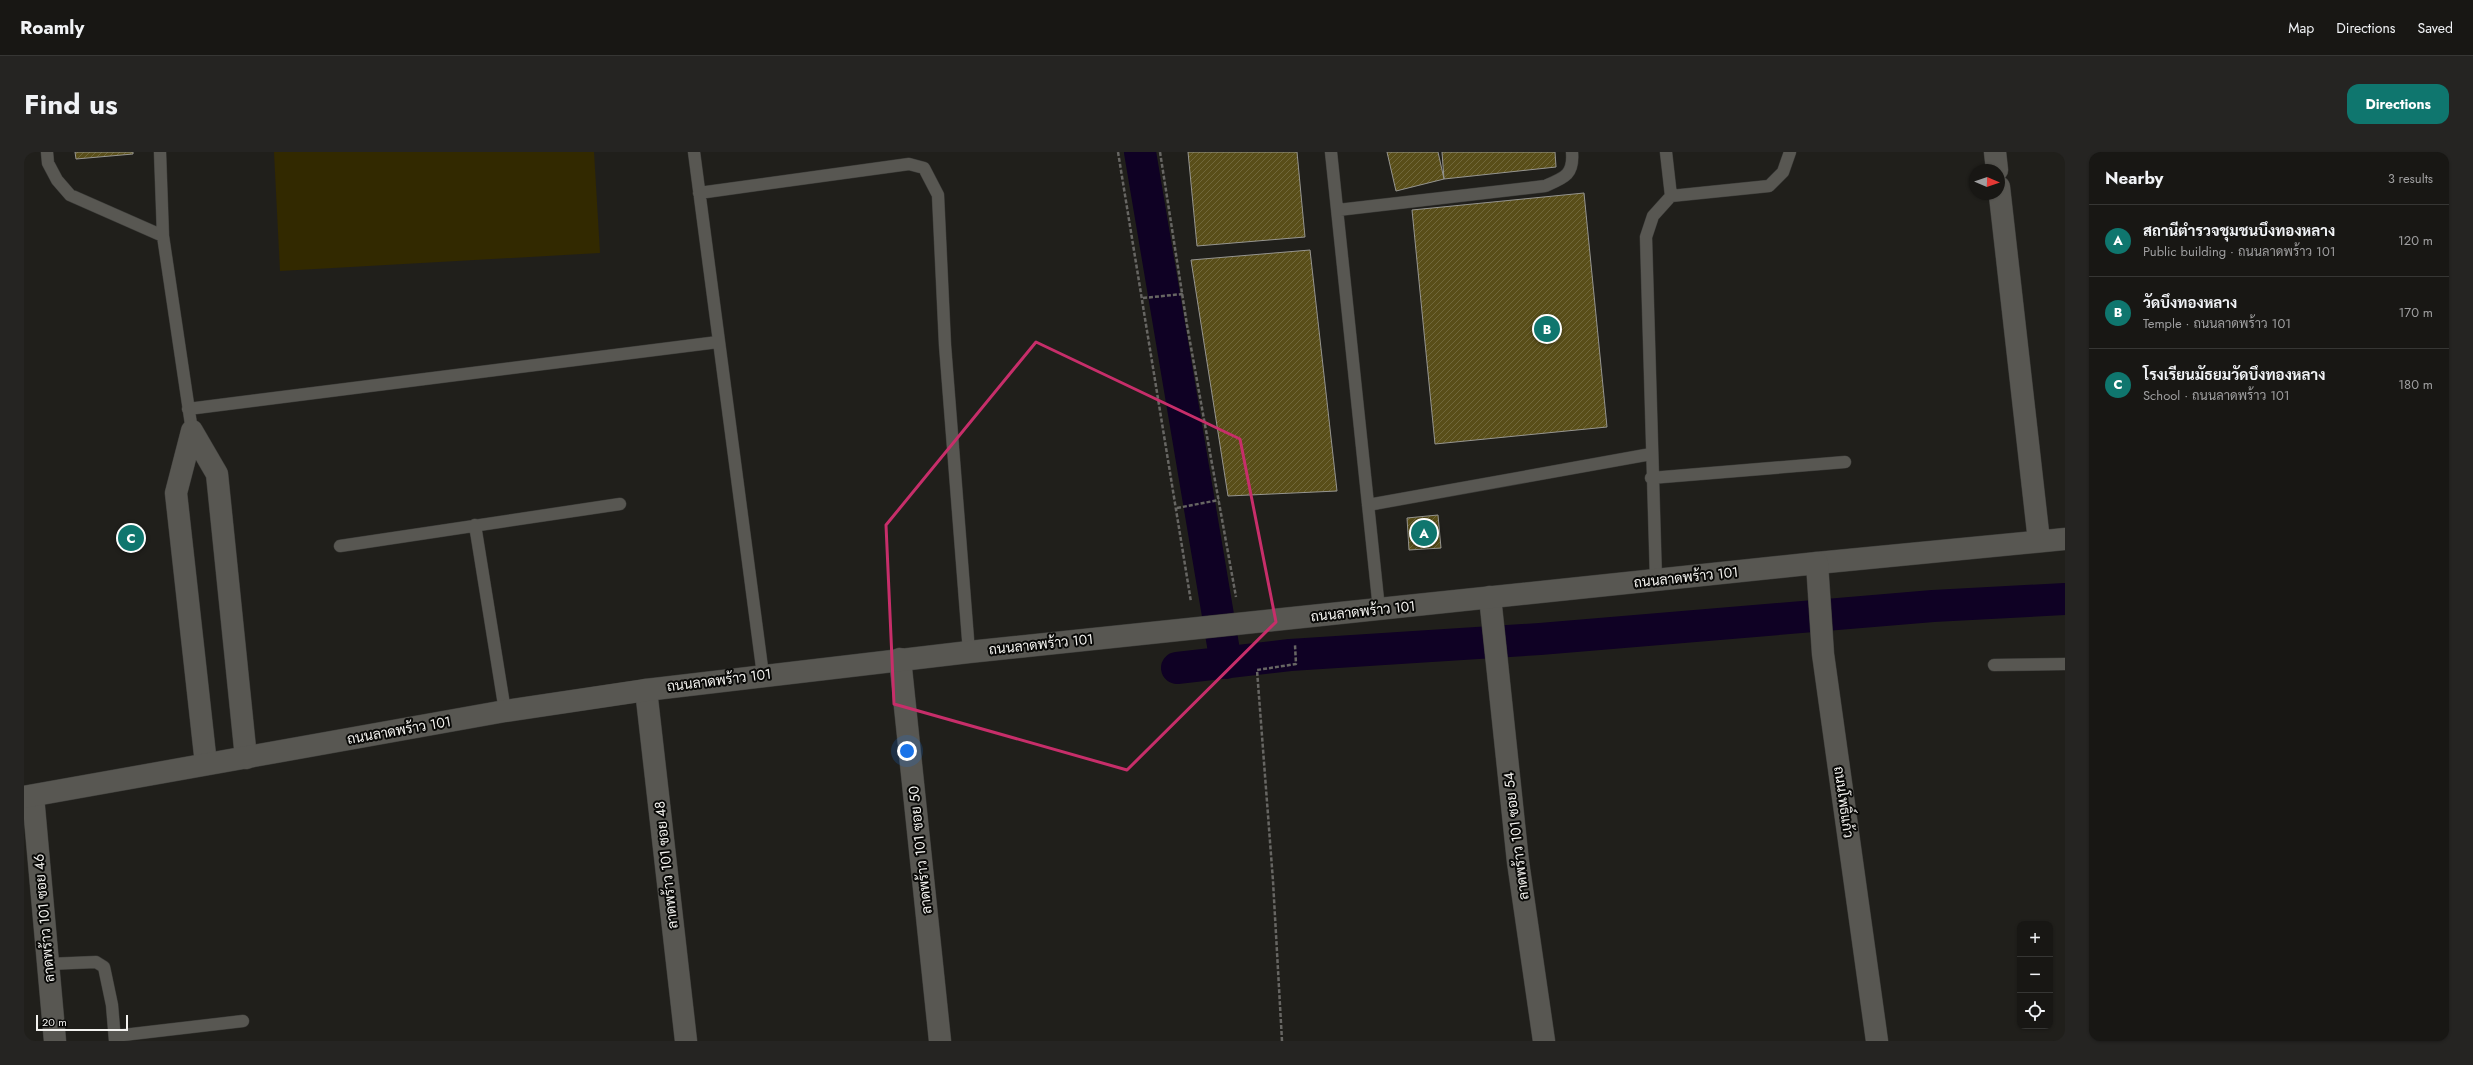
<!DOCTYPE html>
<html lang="en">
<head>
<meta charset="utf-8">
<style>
	body { margin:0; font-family:Jost,Sarabun,sans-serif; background:#252422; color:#f1f3f6 }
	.controls { position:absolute; right:12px; bottom:12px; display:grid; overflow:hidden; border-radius:8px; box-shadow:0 1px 3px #0004 }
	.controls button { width:36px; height:36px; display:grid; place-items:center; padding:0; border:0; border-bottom:1px solid #363634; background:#181714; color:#f1f3f6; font:20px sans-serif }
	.compass { position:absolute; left:1945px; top:12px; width:36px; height:36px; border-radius:50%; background:#181714; box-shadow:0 1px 3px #0004; rotate:92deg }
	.scale { position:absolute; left:12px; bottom:10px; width:92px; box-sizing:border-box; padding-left:4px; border:2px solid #f3f2ef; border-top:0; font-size:11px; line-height:14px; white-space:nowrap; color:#f3f2ef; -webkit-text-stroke:3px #090907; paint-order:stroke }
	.you { position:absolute; left:883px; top:599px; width:14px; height:14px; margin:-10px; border:3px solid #fff; border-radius:50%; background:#1a73e8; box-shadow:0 0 0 6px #1a73e833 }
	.badge { display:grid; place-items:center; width:26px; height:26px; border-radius:50%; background:#0f766e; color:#fff; font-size:13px; font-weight:700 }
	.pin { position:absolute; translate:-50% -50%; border:2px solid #fff; box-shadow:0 1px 4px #0006 }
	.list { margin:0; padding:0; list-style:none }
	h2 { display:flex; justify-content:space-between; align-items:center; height:52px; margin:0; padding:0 16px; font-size:17px }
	h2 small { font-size:13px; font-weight:400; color:#9f9fa0 }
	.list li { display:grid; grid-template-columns:26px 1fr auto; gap:12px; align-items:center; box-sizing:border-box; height:72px; padding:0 16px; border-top:1px solid #363634 }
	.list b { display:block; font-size:15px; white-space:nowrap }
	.list p { margin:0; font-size:13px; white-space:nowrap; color:#9f9fa0 }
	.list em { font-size:13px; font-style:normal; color:#9f9fa0 }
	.icon { flex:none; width:22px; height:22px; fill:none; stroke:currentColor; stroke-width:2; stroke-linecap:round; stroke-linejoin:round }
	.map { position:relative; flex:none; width:2041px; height:889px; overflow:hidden; border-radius:12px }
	header { display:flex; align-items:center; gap:24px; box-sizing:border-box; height:56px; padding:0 20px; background:#181714; border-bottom:1px solid #363634 }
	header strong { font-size:19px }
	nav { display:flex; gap:22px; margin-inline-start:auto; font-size:14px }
	.intro { display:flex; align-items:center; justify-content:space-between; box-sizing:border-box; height:96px; padding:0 24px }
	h1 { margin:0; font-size:28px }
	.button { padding:10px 18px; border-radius:12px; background:#0f766e; color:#fff; font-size:14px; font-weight:700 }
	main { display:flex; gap:24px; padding:0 24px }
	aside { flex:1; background:#181714; border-radius:12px; box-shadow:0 1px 3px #0004 }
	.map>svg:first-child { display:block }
	.pitch { fill:#322900 }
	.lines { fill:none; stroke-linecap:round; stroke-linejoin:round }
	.canal { stroke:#0f0124; stroke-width:32 }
	.building { fill:url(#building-hatch); stroke:#969590 }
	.lane-casing { stroke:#3c3c39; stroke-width:13 }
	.street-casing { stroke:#3c3c39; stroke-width:23 }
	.secondary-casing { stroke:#3c3c39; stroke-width:23 }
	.path { stroke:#676663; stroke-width:2.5; stroke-dasharray:4 2; stroke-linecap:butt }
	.lane { stroke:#585752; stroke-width:12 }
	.street { stroke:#585752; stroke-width:22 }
	.secondary { stroke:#585752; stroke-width:22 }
	.marked { fill:none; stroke:#c72e6a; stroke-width:3; stroke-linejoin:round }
	.labels { text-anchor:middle; stroke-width:4; stroke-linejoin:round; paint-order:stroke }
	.street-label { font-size:14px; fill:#f3f2ef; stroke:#090907 }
</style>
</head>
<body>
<header>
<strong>Roamly</strong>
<nav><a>Map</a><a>Directions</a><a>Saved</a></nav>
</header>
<div class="intro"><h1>Find us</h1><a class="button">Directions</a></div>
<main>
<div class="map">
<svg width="2041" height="889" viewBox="0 0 2041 889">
	<defs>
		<pattern id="building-hatch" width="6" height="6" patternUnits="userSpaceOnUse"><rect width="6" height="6" fill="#594e19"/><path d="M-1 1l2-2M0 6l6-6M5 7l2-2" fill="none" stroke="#71683b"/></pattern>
	</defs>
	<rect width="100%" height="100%" fill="#201f1b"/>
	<path class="pitch" d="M250,0H570L576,101L256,119Z"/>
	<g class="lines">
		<path class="canal" d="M1116,0L1202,511
			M1153,516L1266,503L1516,487L1909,454L2041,447"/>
	</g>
	<path class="building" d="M51,0H109V2L52,7Z
		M1164,0H1273L1281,85L1173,94Z
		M1363,0H1414L1420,27L1372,39Z
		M1418,0H1531L1532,15L1420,27Z
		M1560,41L1583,275L1411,292L1388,58Z
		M1286,98L1313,339L1204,344L1167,108Z
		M1414,363L1417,396L1385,398L1383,366Z"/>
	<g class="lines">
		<defs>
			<path id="lane" d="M23,0L24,11L33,28L46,43L139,84
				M136,0L139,84L168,279
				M670,0L739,523
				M1307,0L1355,457
				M675,41L885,12L900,16L914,43L921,193L945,500
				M1647,44L1745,34L1759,20L1766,0
				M1314,58L1521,34C1540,26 1550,23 1548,0
				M164,257L694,190
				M1627,326L1821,310
				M1344,353L1627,302
				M451,373L481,559
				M316,394L596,352
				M1632,428L1622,85L1629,64L1647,44L1642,0
				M1970,513L2041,512
				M24,812L72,810L80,815L88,853L91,889
				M91,884L219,869"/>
			<path id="street" d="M1971,0L1973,18
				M1975,35L2015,389
				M168,279L152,341L182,612
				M168,279L193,322L222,606
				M1793,411L2041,387
				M1466,445L1494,710L1520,889
				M876,507L916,889
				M622,538L662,889
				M9,644L31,889"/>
			<path id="secondary" d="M0,645L481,559L622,538L945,500L1793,411L1799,502L1853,889"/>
		</defs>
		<use href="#lane" class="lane-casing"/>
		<use href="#street" class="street-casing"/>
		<use href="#secondary" class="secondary-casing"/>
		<path class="path" d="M1094,0L1167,450
			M1136,0L1163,173L1212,445
			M1119,146L1159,142
			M1153,356L1195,348
			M1258,889L1249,729L1233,518L1272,512L1271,493"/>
		<use href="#lane" class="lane"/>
		<use href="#street" class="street"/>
		<use href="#secondary" class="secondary"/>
	</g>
	<path class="marked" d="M1012,190L1216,287L1252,470L1103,618L870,552L862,373Z"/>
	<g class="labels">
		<g class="street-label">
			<text transform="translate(1662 425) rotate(-6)" y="5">ถนนลาดพร้าว 101</text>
			<text transform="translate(1339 459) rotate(-6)" y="5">ถนนลาดพร้าว 101</text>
			<text transform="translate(1017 492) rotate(-6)" y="5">ถนนลาดพร้าว 101</text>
			<text transform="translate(695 528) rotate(-7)" y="5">ถนนลาดพร้าว 101</text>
			<text transform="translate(375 578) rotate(-10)" y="5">ถนนลาดพร้าว 101</text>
			<text transform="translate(1820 650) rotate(82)" y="5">ถนนโพธิ์แก้ว</text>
			<text transform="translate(1492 684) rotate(-97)" y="5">ลาดพร้าว 101 ซอย 54</text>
			<text transform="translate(896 698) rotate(-96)" y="5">ลาดพร้าว 101 ซอย 50</text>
			<text transform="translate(642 713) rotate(-96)" y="5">ลาดพร้าว 101 ซอย 48</text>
			<text transform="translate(20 766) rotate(-95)" y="5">ลาดพร้าว 101 ซอย 46</text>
		</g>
	</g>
</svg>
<div class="controls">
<button>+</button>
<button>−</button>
<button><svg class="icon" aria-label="locate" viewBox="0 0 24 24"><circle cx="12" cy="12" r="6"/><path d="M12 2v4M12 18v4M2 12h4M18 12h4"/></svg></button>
</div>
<svg class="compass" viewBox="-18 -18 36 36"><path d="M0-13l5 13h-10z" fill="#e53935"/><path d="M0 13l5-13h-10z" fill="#9f9fa0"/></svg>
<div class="scale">20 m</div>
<div class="you"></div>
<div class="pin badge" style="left:1400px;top:381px">A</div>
<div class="pin badge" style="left:1523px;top:177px">B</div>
<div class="pin badge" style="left:107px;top:386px">C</div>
</div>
<aside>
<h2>Nearby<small>3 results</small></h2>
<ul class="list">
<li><span class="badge">A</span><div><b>สถานีตำรวจชุมชนบึงทองหลาง</b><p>Public building · ถนนลาดพร้าว 101</p></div><em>120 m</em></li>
<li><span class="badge">B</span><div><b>วัดบึงทองหลาง</b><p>Temple · ถนนลาดพร้าว 101</p></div><em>170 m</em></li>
<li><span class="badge">C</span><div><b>โรงเรียนมัธยมวัดบึงทองหลาง</b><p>School · ถนนลาดพร้าว 101</p></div><em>180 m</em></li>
</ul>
</aside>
</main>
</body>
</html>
